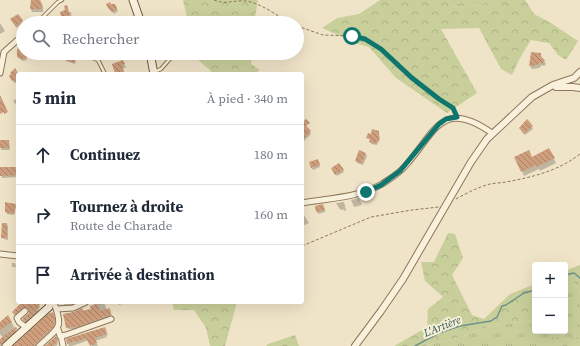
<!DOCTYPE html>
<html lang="fr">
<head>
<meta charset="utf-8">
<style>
	body { margin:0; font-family:"Source Serif 4",serif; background:#f2f2f3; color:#1f2937 }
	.controls { position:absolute; right:12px; bottom:12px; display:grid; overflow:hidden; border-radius:4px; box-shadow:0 4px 16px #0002 }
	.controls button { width:36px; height:36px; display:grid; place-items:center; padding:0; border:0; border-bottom:1px solid #e0e1e3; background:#fff; color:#1f2937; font:20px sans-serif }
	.stop { position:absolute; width:12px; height:12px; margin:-9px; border:3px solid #0f766e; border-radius:50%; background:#fff }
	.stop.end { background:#0f766e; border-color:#fff; box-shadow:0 1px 4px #0008 }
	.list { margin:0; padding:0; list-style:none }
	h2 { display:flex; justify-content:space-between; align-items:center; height:52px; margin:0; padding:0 16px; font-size:17px }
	h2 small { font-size:13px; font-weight:400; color:#747a83 }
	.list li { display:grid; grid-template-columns:26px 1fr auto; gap:12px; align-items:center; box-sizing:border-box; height:60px; padding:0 16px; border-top:1px solid #e0e1e3 }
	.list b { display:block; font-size:15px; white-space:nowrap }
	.list p { margin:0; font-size:13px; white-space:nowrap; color:#747a83 }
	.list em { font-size:13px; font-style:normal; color:#747a83 }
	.icon { flex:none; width:22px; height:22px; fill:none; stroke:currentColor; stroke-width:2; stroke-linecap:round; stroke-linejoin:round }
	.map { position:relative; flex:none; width:580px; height:346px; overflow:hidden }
	.search { position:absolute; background:#fff; box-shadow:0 4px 16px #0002; left:16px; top:16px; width:288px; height:44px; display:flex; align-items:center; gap:10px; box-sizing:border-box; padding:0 14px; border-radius:22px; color:#747a83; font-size:15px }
	.panel { position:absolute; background:#fff; box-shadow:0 4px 16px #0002; left:16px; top:72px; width:288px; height:232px; border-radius:4px }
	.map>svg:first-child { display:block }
	.grass { fill:url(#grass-tufts) }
	.forest { fill:url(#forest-crowns) }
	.shadow { fill:#0003 }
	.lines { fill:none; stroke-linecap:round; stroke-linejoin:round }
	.stream { stroke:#6f938a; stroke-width:1.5 }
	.building { fill:url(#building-back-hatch) }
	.service-casing { stroke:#8d765c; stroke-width:4.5 }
	.minor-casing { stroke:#8d765c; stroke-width:7 }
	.tertiary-casing { stroke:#8d765c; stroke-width:8 }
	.secondary-casing { stroke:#6f573f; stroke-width:9 }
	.path { stroke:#8d765c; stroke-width:1; stroke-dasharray:3 2; stroke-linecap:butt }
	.service { stroke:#faf1dc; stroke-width:2.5 }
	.minor { stroke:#faf1dc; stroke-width:5 }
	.tertiary { stroke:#faf1dc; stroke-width:6 }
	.secondary { stroke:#faf1dc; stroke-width:7 }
	.route { stroke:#0f766e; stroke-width:5 }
	.labels { text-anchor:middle; stroke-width:4; stroke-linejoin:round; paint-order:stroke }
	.water-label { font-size:11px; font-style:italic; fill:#2f5d5a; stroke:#f7eed8 }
</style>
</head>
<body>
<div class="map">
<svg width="580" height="346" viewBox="0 0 580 346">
	<defs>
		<pattern id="grass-tufts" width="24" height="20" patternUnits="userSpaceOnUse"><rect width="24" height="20" fill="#c9cf9b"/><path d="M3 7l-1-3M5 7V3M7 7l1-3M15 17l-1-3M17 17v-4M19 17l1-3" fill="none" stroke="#aeb285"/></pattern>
		<pattern id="forest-crowns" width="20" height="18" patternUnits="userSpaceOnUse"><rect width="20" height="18" fill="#c9cf9b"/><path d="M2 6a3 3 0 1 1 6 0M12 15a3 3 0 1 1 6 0" fill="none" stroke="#aeb285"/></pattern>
		<pattern id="building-back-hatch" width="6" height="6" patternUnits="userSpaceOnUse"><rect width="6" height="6" fill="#cf9f7d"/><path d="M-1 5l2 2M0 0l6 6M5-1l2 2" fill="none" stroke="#a98266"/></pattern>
	</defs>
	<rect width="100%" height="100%" fill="#f0e4c8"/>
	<path class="grass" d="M451,0H493V5L447,7Z
		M573,279L580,293V337H551L549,346H425L467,335L492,325L535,320V331H565V282Z"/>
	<path class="forest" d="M183,0H258L254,23H187V18Z
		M380,0H451L448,7L493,5V0H525L534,14L551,23L578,41L566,60L558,55L549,43L531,40L520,58L512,75L501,69L479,28L441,29L477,93L447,113L396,78L369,47L358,44L322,28L337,18L359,14Z
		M190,53H252L251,64L260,70L254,74H210L211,71Z
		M448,233L455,234L463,258L452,275L472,315L484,319L510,294L535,284V320L492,325L467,335L425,346H372H394L427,327L428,309L443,297L425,281L421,262H434Z
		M580,265V293L573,280L565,282V271Z
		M172,302H237L225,346H210L206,328L194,310H174Z
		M295,335L299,346H266L268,344Z
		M550,337H580V346H549Z"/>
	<path class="shadow" d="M32,0H38L41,2L43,6V12H32L30,7Z
		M115,5L118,11L114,14L109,8Z
		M67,6L69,13L72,16L69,19V20L64,21L62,19Z
		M18,15L23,22L17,28L12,21Z
		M0,23L5,31L0,34Z
		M23,53H25L27,60L23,61L20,59L18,56Z
		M70,53H76L77,55L75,64L66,61L64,59H69Z
		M207,53H214L212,57Z
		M532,53L540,54L546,64L544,66L542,65L539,68L532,69L530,66Z
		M123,61L126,68H123L125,74H116L114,65Z
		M18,75V82L14,83L10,76Z
		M16,99L18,101V107L13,101Z
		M532,127L533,129L525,135L521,130Z
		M378,131L380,138L379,142H378L377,145L371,144V140L367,138Z
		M302,132H310L311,134L302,143Z
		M0,141H9L10,150H1Z
		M549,149L556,163L540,171L539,169L524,176L522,171L532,158Z
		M366,154L367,156L363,165L357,163L356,161Z
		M319,162L320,167L313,170L312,168Z
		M339,164L344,172L337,176L333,168Z
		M0,168H18V177L2,178Z
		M359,198L362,205L354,207L351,200Z
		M344,202L346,210L344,211L343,209L341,210L339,208L336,203Z
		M15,205L16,207L14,215L7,214L6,212Z
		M324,207L325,212L318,214L317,212Z
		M304,215L309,223L302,226V217Z
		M7,224L8,226V240L4,239L2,237Z
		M12,263H15L16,267H12Z
		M24,302H30L39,305L40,307L37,313L27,323L24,321L30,313L29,310L24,309L16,316L13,312Z
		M63,302H82L73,306H65Z
		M93,302H104L107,310H110L112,317L78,329H68L64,314L92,309L94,305Z
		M117,302H122V304L119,305Z
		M54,315L55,322L54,328L37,346H15Z
		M8,316L17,332L3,346H0V340L3,338L0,334V323Z
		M106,331L108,335L106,336L107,337L95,341L98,346H92L89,340L72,346H69L68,344L67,340Z
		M56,338L58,344L56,346H46Z"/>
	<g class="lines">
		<path class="stream" d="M565,275L574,273L580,278
			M415,346L439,333L460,326L491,321L497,317L502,306L506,305L524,293L535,290"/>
	</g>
	<path class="building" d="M31,0H40L41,2L42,9H30Z
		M110,2L111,4H115L117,8L116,10L112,12L108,8L106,4Z
		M67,5L69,12L72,13L68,16L69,19L62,20L60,12L65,10L64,6Z
		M18,14L23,20L16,27L10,19Z
		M23,47V53H26L27,58L21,59L17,57V49Z
		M531,52L541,53V57L545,60L542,64L540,62L537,65L529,66Z
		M69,53H77L74,63L63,59L64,57L68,58Z
		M123,60L125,64L122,65L124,73L115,74L112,64Z
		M15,68L18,73V79L15,82L14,80L12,81L9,76L11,74L10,73Z
		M0,95L8,112L4,114V112L0,114Z
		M306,119L310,123L306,126L311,131L302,140V122Z
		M527,119L533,126L524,134L519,128Z
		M372,129L379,131V141H377L376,144L369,142L370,139L366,138L368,133L371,134Z
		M0,140H9V148H0Z
		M549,148L555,158L537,167L536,165L521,172L514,157L529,150L532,157Z
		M359,150L366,153L362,163L355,161Z
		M318,159L320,165L311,168L309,162Z
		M339,163L344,170L335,175L331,168Z
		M0,167H18V175L0,176Z
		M5,202L16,204L14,214L5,212Z
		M323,204L325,210L316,212L315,206Z
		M2,223H7V238H1Z
		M22,302H33L40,304L36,312L25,322L22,319L29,313L28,308H23L15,315L12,312Z
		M97,304L100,311L110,308L111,315L77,327L66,328L63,314L74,312L82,308L83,311L91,309L90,306Z
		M53,312L55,319L54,326L36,343L35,346H13L48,314Z
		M8,315L12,322L0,330V322Z
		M16,327L17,329L0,345V339Z
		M105,327L107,332H105L106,334L95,338L97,343L90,346L86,338L76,342L75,341L67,344V343L66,339Z
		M56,336L58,341L53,346H45Z"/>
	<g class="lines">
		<defs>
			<path id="service" d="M37,23L58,2L62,0
				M83,57H90L98,60L105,74
				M154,72L161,69L175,53"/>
			<path id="minor" d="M0,73L4,52L23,35
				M302,203C329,198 358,198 382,184C391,178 400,173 406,165C436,131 442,98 492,133
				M0,254L18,256
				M57,309L73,308L86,302
				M25,311L17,318L19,322L27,328
				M58,329L60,336L66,335L111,319
				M61,336L63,346
				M39,346C58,328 64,329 54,303"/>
			<path id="tertiary" d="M556,87H573L580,88
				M355,346L381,311L403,279L471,162L487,139L532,97L553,85L574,78L580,72"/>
			<path id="secondary" d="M133,0L141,23
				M150,53L154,74
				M6,346L49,307L50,302"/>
		</defs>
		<use href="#service" class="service-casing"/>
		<use href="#minor" class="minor-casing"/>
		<use href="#tertiary" class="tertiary-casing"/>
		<use href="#secondary" class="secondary-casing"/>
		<path class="path" d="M214,0C225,5 234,0 245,1C259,2 278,16 290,23
			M297,26L323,35L352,36L365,39L373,43L412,78L439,99L453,108L455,113
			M456,199C467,193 478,187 490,184C495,183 501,183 506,182C533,177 558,171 580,154
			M302,246L371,217L412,210L439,207"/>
		<use href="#service" class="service"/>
		<use href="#minor" class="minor"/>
		<use href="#tertiary" class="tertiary"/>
		<use href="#secondary" class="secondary"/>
	</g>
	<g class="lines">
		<path class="route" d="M352,36L365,39L381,49L412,78L439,99L453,108L457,117L446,119L439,124L400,171L381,185L366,192"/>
	</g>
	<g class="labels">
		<g class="water-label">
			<text transform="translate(442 326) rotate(-22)" y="4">L'Artière</text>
		</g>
	</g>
</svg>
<div class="controls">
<button>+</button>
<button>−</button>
</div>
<div class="stop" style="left:352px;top:36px"></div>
<div class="stop end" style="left:366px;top:192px"></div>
<div class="search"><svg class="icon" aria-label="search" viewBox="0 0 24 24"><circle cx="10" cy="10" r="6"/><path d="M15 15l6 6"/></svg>Rechercher</div>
<section class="panel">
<h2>5 min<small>À pied · 340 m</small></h2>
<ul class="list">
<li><svg class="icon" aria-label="ahead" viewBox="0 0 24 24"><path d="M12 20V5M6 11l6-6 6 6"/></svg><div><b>Continuez</b></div><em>180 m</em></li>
<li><svg class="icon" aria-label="right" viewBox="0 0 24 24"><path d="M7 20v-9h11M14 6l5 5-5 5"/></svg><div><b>Tournez à droite</b><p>Route de Charade</p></div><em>160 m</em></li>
<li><svg class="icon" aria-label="arrive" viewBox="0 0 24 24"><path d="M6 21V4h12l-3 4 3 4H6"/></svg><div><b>Arrivée à destination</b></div></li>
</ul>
</section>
</div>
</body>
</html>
